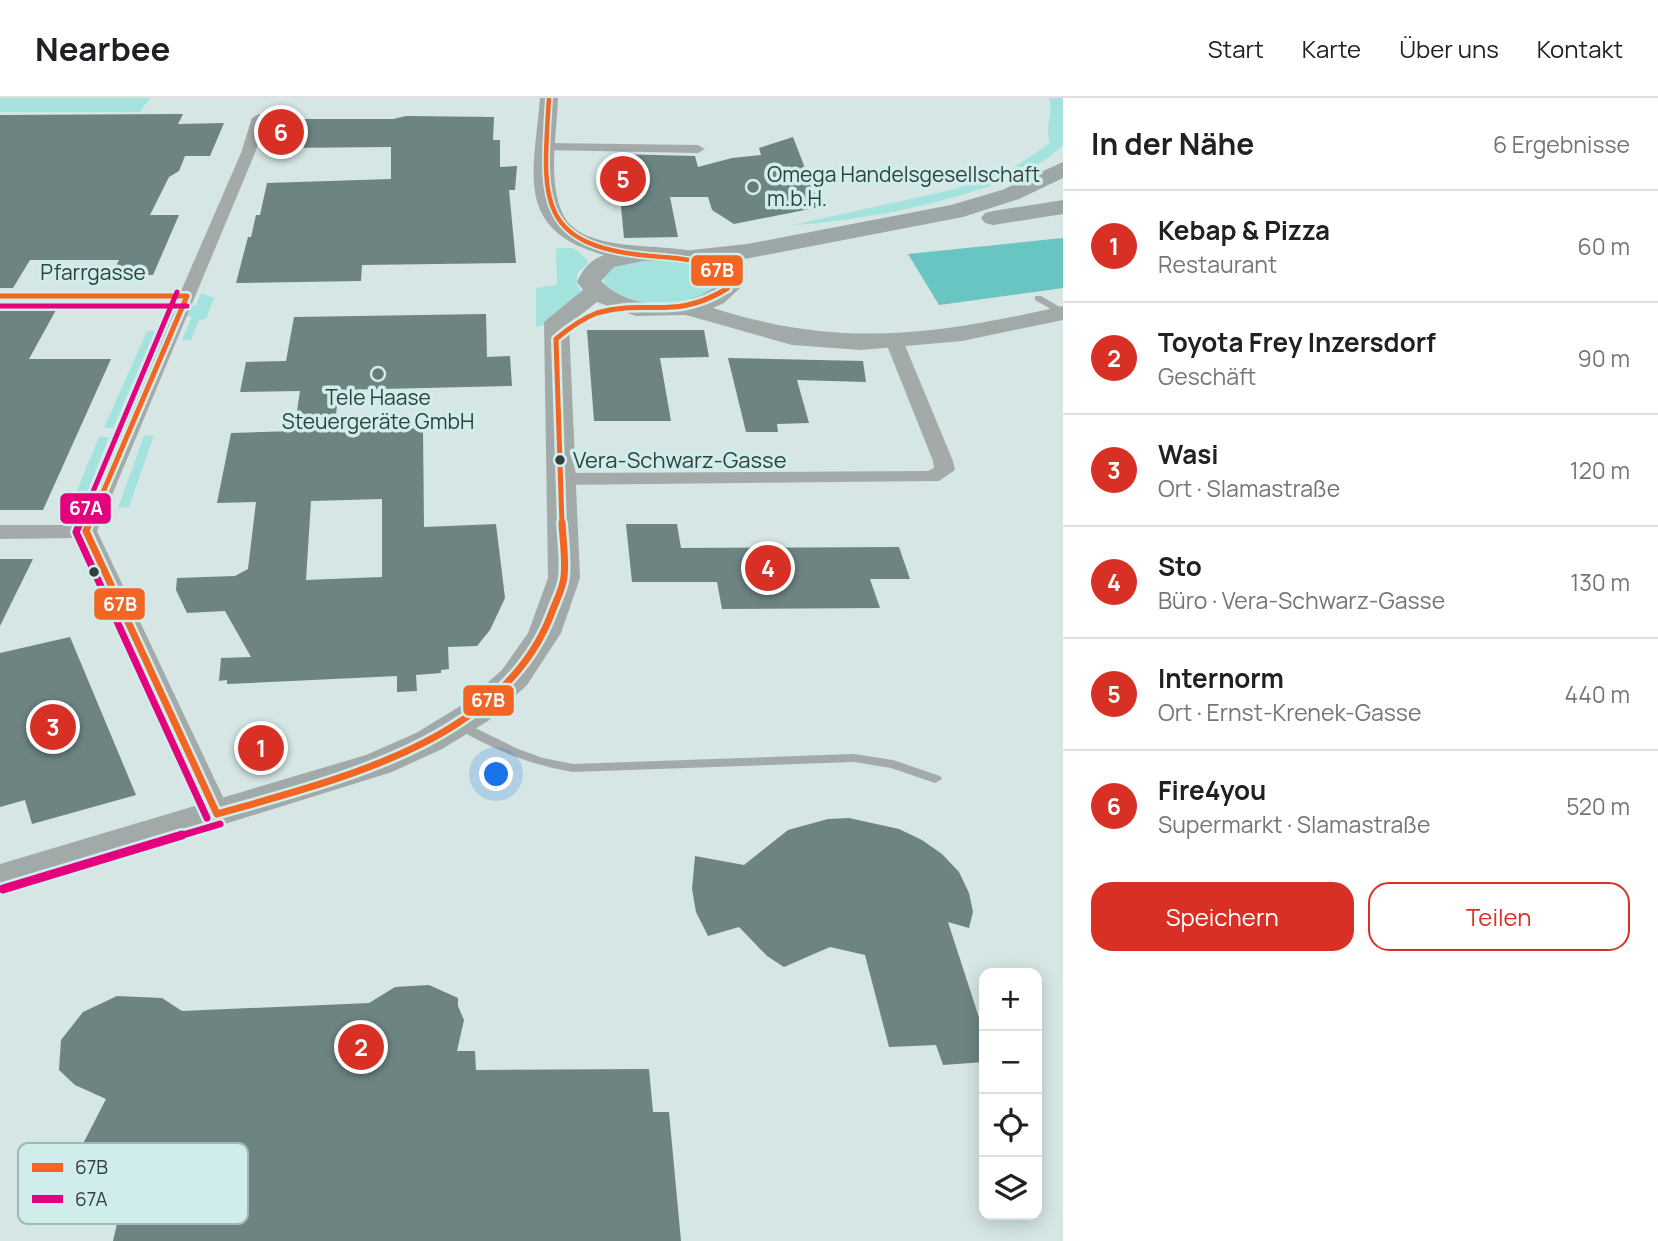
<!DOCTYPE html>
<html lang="de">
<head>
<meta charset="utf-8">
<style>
	body { margin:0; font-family:Manrope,sans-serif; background:#f6f6f6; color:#202124 }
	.controls { position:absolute; right:21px; bottom:21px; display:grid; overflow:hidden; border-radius:14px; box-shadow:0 4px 18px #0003 }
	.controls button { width:63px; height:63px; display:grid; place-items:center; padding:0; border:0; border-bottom:2px solid #e0e0e0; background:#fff; color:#202124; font:35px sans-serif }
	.you { position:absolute; left:497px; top:677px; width:24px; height:24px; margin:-18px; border:5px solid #fff; border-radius:50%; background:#1a73e8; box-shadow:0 0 0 10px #1a73e833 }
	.badge { display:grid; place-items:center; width:46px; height:46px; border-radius:50%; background:#d93025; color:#fff; font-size:23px; font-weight:700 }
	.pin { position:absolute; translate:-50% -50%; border:4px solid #fff; box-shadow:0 2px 7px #0006 }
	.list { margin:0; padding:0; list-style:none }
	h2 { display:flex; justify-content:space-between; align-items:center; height:91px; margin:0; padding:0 28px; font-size:30px }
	h2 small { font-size:23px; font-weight:400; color:#757577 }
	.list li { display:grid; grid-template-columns:46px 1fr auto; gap:21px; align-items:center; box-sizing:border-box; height:112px; padding:0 28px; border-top:2px solid #e0e0e0 }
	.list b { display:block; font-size:26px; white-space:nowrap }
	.list p { margin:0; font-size:23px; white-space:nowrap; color:#757577 }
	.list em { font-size:23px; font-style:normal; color:#757577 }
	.actions { display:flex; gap:14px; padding:21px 28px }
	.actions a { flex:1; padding:16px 0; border:2px solid #d93025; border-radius:21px; text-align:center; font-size:24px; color:#d93025 }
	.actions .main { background:#d93025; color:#fff }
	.icon { flex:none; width:38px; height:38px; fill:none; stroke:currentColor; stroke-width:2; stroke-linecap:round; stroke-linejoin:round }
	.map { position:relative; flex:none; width:1063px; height:1143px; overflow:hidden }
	header { display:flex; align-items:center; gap:42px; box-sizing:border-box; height:98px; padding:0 35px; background:#fff; border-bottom:2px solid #e0e0e0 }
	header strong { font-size:33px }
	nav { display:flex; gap:38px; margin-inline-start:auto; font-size:24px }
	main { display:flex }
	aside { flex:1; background:#fff }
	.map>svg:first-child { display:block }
	.green { fill:#a4e2de }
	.water { fill:#68c5c1 }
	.building { fill:#6d8483; fill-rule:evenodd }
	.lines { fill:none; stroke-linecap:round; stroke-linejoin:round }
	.service { fill:#a4aaaa; fill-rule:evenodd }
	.minor { fill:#a4aaaa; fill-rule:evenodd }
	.secondary { fill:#a1aaa9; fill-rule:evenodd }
	.motorway { fill:#9ea7a7; fill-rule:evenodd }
	.bus-1-far2-casing { stroke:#ceedeb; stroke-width:8 }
	.bus-1-far1-casing { stroke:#ceedeb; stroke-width:10 }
	.bus-1-casing { stroke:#ceedeb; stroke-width:12 }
	.bus-2-far2-casing { stroke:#ceedeb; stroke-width:10 }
	.bus-2-far1-casing { stroke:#ceedeb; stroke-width:12 }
	.bus-2-casing { stroke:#ceedeb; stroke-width:14 }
	.bus-1-far2 { stroke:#f26522; stroke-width:4.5 }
	.bus-1-far1 { stroke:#f26522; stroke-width:5 }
	.bus-1 { stroke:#f26522; stroke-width:7 }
	.bus-2-far2 { stroke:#e5007d; stroke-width:5 }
	.bus-2-far1 { stroke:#e5007d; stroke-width:7 }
	.bus-2 { stroke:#e5007d; stroke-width:9 }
	.poi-dot { fill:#6b7978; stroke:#ceedeb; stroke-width:2.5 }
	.bus-dot { fill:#323f3e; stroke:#ceedeb; stroke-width:2.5 }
	.labels { text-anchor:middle; stroke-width:7; stroke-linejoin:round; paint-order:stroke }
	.far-poi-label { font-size:21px; fill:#323f3e; stroke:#ceedeb; text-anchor:start }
	.far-street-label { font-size:21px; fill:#323f3e; stroke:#ceedeb }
	.bus-label { font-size:22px; fill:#323f3e; stroke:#ceedeb; text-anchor:start }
	.key { fill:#ceedeb; stroke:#9fb9b7; stroke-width:2 }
	.key-label { font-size:19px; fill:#323f3e }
	.line-badge { stroke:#ceedeb; stroke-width:2.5 }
	.badge-label { font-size:19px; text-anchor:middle; font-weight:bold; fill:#fff }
</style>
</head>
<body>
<header>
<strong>Nearbee</strong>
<nav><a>Start</a><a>Karte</a><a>Über uns</a><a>Kontakt</a></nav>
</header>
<main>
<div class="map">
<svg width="1063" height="1143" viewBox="0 0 1063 1143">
	<rect width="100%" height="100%" fill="#d5e6e5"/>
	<path class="green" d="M0,0H150L140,14H0Z
		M1049,0H1063V47C1017,96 859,124 792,127L956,91L1015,69L1050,45C1044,28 1054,15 1049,0Z
		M559,150H573L587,161L588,165L577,175V188L581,193L579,198L546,227L536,229V190L557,187L556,152Z
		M651,161C673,163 704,162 715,185C705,210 651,208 629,202C620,199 612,193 605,188L603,180C613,164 633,164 651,161Z
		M201,195L214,200L206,221L199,222L191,242H182L192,219L186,218L189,208H196Z
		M147,233H155L113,330H104Z
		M154,337L129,409L118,410L144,338Z
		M99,339H109L79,415L64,424Z"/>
	<path class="water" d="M1063,140V190L939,207L908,156Z"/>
	<path class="building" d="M183,16L178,26L224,25L210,58H185L179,73L169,79L150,117H179L153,177H111L119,162H30L13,190H0V17Z
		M406,18L494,19L493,42H500V69L517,68L515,92H509L516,165L362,167L361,183L236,185L248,139H251L256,117H260L267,85L391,81V49L280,50L291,21H393Z
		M793,39L820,109L734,126L712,112L708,99H670L678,139L624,140L616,56L695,58L698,69L732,60L761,57L759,50Z
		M0,212H56L29,261H111L43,412H0Z
		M486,216L487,259L510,258L512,288L339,292L334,332L423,330L424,429L496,426L505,500L490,532L477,548L448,549L449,571L441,572V575L416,577L417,593L397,594V578L227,586V582L219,583L221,560L251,559L225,513L187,515L176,492L177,480L235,478L248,471L256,404L217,405L231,335L294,333L300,293L240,294L246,264L286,263L294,219ZM382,401V479L306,482L311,403Z
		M587,232H704L709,259L660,260L671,323H594Z
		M728,260L863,263L866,284L797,282L809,325L777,326L778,334H746Z
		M626,426H677L681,450L899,449L910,481H870L880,510L722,511L717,484H632Z
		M0,461H33L0,528Z
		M70,539L136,697L32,726L25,702L0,709V555Z
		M267,637L276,657L256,662L247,642Z
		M849,720L899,731L922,742L942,756L959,774L969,795L973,814L969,830L948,824L984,935V964L943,967L936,947L889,949L865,857L830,849L784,869L767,858L739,829L708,838L696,814L692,791L695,758L744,767L788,732L828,721Z
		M429,887L458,900V908L464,922L457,953H475L476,972L649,971L653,1014H669L681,1143H113L127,1083L70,1071L106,1001L75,987L59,972L61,942L83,914L117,898L162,900L182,913L369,905L395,889Z"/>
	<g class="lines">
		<path class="service" d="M1035,198H1041L1063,211V218L1035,202Z
			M459,622L518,651L543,660L573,666L854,656L893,662L940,678L942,681L935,685L891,670L854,664L573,674C530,667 492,651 454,629L453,626L454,623Z"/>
		<path class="minor" d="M259,16L266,20L255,55L97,433L231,716L227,723L217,725L207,723L203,716L78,440L0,441V427H78L176,203H0V193H181L241,55L252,20Z
			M546,45L698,47L705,51L698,55L541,52L539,49Z
			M895,240L904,245L953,363L955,372L939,383L558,387L548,381L558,375L928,373L934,370L933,363L886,245Z"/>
		<path class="secondary" d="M540,0H558C557,35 548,78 561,112C585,176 732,121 740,190L724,205L713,210C842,251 934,237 1063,208V222L962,243L861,252L792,247L686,217L636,218L597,204L569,226L580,480L561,535L527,587L488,623L442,651L392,674L0,796V766L366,657L416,635L462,607L502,572L528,535L548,480L544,224L583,192L577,184C583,171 590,162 604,157C513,132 534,75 540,0ZM643,163C661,161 714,164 716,188C685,212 629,213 601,183L614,169Z"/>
		<path class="motorway" d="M1063,64V80L1019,101L963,119L729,164L683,165L679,160L683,155L692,152L747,146L951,107L1002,92Z
			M1063,102V116L993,127L985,125L981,120L985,115L993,113Z"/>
		<defs>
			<path id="bus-1-far2" d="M549,0C543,99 534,148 651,158C680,160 703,161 727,180L728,186"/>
			<path id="bus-1-far1" d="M0,198H187
				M89,427L187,198
				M562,427L556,241C569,230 581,221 597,215C648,200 673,224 728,190L727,185"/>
			<path id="bus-1" d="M89,425L86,433L217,716
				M217,716C336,682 504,644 552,514C556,503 563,490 564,479C566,462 563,443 562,425"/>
			<path id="bus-2-far2" d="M0,208H187
				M79,427L177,194"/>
			<path id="bus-2-far1" d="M80,425L76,434L207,720
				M176,739L220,726"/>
			<path id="bus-2" d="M3,791L182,737"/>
		</defs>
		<use href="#bus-1-far2" class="bus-1-far2-casing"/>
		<use href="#bus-1-far1" class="bus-1-far1-casing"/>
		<use href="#bus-1" class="bus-1-casing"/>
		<use href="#bus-2-far2" class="bus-2-far2-casing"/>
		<use href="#bus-2-far1" class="bus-2-far1-casing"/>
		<use href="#bus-2" class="bus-2-casing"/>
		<use href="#bus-1-far2" class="bus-1-far2"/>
		<use href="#bus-1-far1" class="bus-1-far1"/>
		<use href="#bus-1" class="bus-1"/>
		<use href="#bus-2-far2" class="bus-2-far2"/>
		<use href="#bus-2-far1" class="bus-2-far1"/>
		<use href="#bus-2" class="bus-2"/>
	</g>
	<g class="poi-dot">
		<circle cx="753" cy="89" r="7"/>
		<circle cx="378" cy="276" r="7"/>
	</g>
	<g class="bus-dot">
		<circle cx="560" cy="362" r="6"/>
		<circle cx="94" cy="474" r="6"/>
	</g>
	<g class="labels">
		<g class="far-poi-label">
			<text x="767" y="84">Omega Handelsgesellschaft<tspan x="767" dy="24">m.b.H.</tspan></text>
			<text x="378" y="307" text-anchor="middle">Tele Haase<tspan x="378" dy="24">Steuergeräte GmbH</tspan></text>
		</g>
		<g class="far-street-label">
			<text x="93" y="182">Pfarrgasse</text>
		</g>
		<g class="bus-label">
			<text x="573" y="370">Vera-Schwarz-Gasse</text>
		</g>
	</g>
	<rect x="18" y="1045" width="230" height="81" rx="10" class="key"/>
	<rect x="32" y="1065" width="31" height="9" fill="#f26522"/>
	<rect x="32" y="1097" width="31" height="8" fill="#e5007d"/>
	<g class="key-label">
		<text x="75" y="1076">67B</text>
		<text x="75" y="1108">67A</text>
	</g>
	<g class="line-badge">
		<rect x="690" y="156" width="54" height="33" rx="7" fill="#f26522"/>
		<rect x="59" y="394" width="53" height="33" rx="7" fill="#e5007d"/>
		<rect x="93" y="489" width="53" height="34" rx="7" fill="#f26522"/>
		<rect x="462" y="586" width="53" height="33" rx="7" fill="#f26522"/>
	</g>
	<g class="badge-label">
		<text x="717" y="179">67B</text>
		<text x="86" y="417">67A</text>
		<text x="120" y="513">67B</text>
		<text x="488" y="609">67B</text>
	</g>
</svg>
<div class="controls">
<button>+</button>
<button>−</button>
<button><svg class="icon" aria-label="locate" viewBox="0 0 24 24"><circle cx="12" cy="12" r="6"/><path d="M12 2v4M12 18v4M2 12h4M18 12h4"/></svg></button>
<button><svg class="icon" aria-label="layers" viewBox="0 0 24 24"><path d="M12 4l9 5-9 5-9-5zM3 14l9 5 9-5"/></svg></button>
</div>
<div class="you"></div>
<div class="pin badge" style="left:261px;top:650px">1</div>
<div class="pin badge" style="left:361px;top:949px">2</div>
<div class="pin badge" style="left:53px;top:629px">3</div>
<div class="pin badge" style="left:768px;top:470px">4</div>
<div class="pin badge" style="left:623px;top:81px">5</div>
<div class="pin badge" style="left:281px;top:34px">6</div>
</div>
<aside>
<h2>In der Nähe<small>6 Ergebnisse</small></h2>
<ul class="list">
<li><span class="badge">1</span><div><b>Kebap &amp; Pizza</b><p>Restaurant</p></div><em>60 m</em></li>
<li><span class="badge">2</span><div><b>Toyota Frey Inzersdorf</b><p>Geschäft</p></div><em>90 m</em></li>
<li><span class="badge">3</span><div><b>Wasi</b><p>Ort · Slamastraße</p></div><em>120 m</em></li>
<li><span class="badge">4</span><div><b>Sto</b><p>Büro · Vera-Schwarz-Gasse</p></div><em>130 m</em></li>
<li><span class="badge">5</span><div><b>Internorm</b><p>Ort · Ernst-Krenek-Gasse</p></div><em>440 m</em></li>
<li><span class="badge">6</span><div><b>Fire4you</b><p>Supermarkt · Slamastraße</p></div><em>520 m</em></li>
</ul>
<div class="actions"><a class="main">Speichern</a><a>Teilen</a></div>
</aside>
</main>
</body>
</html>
